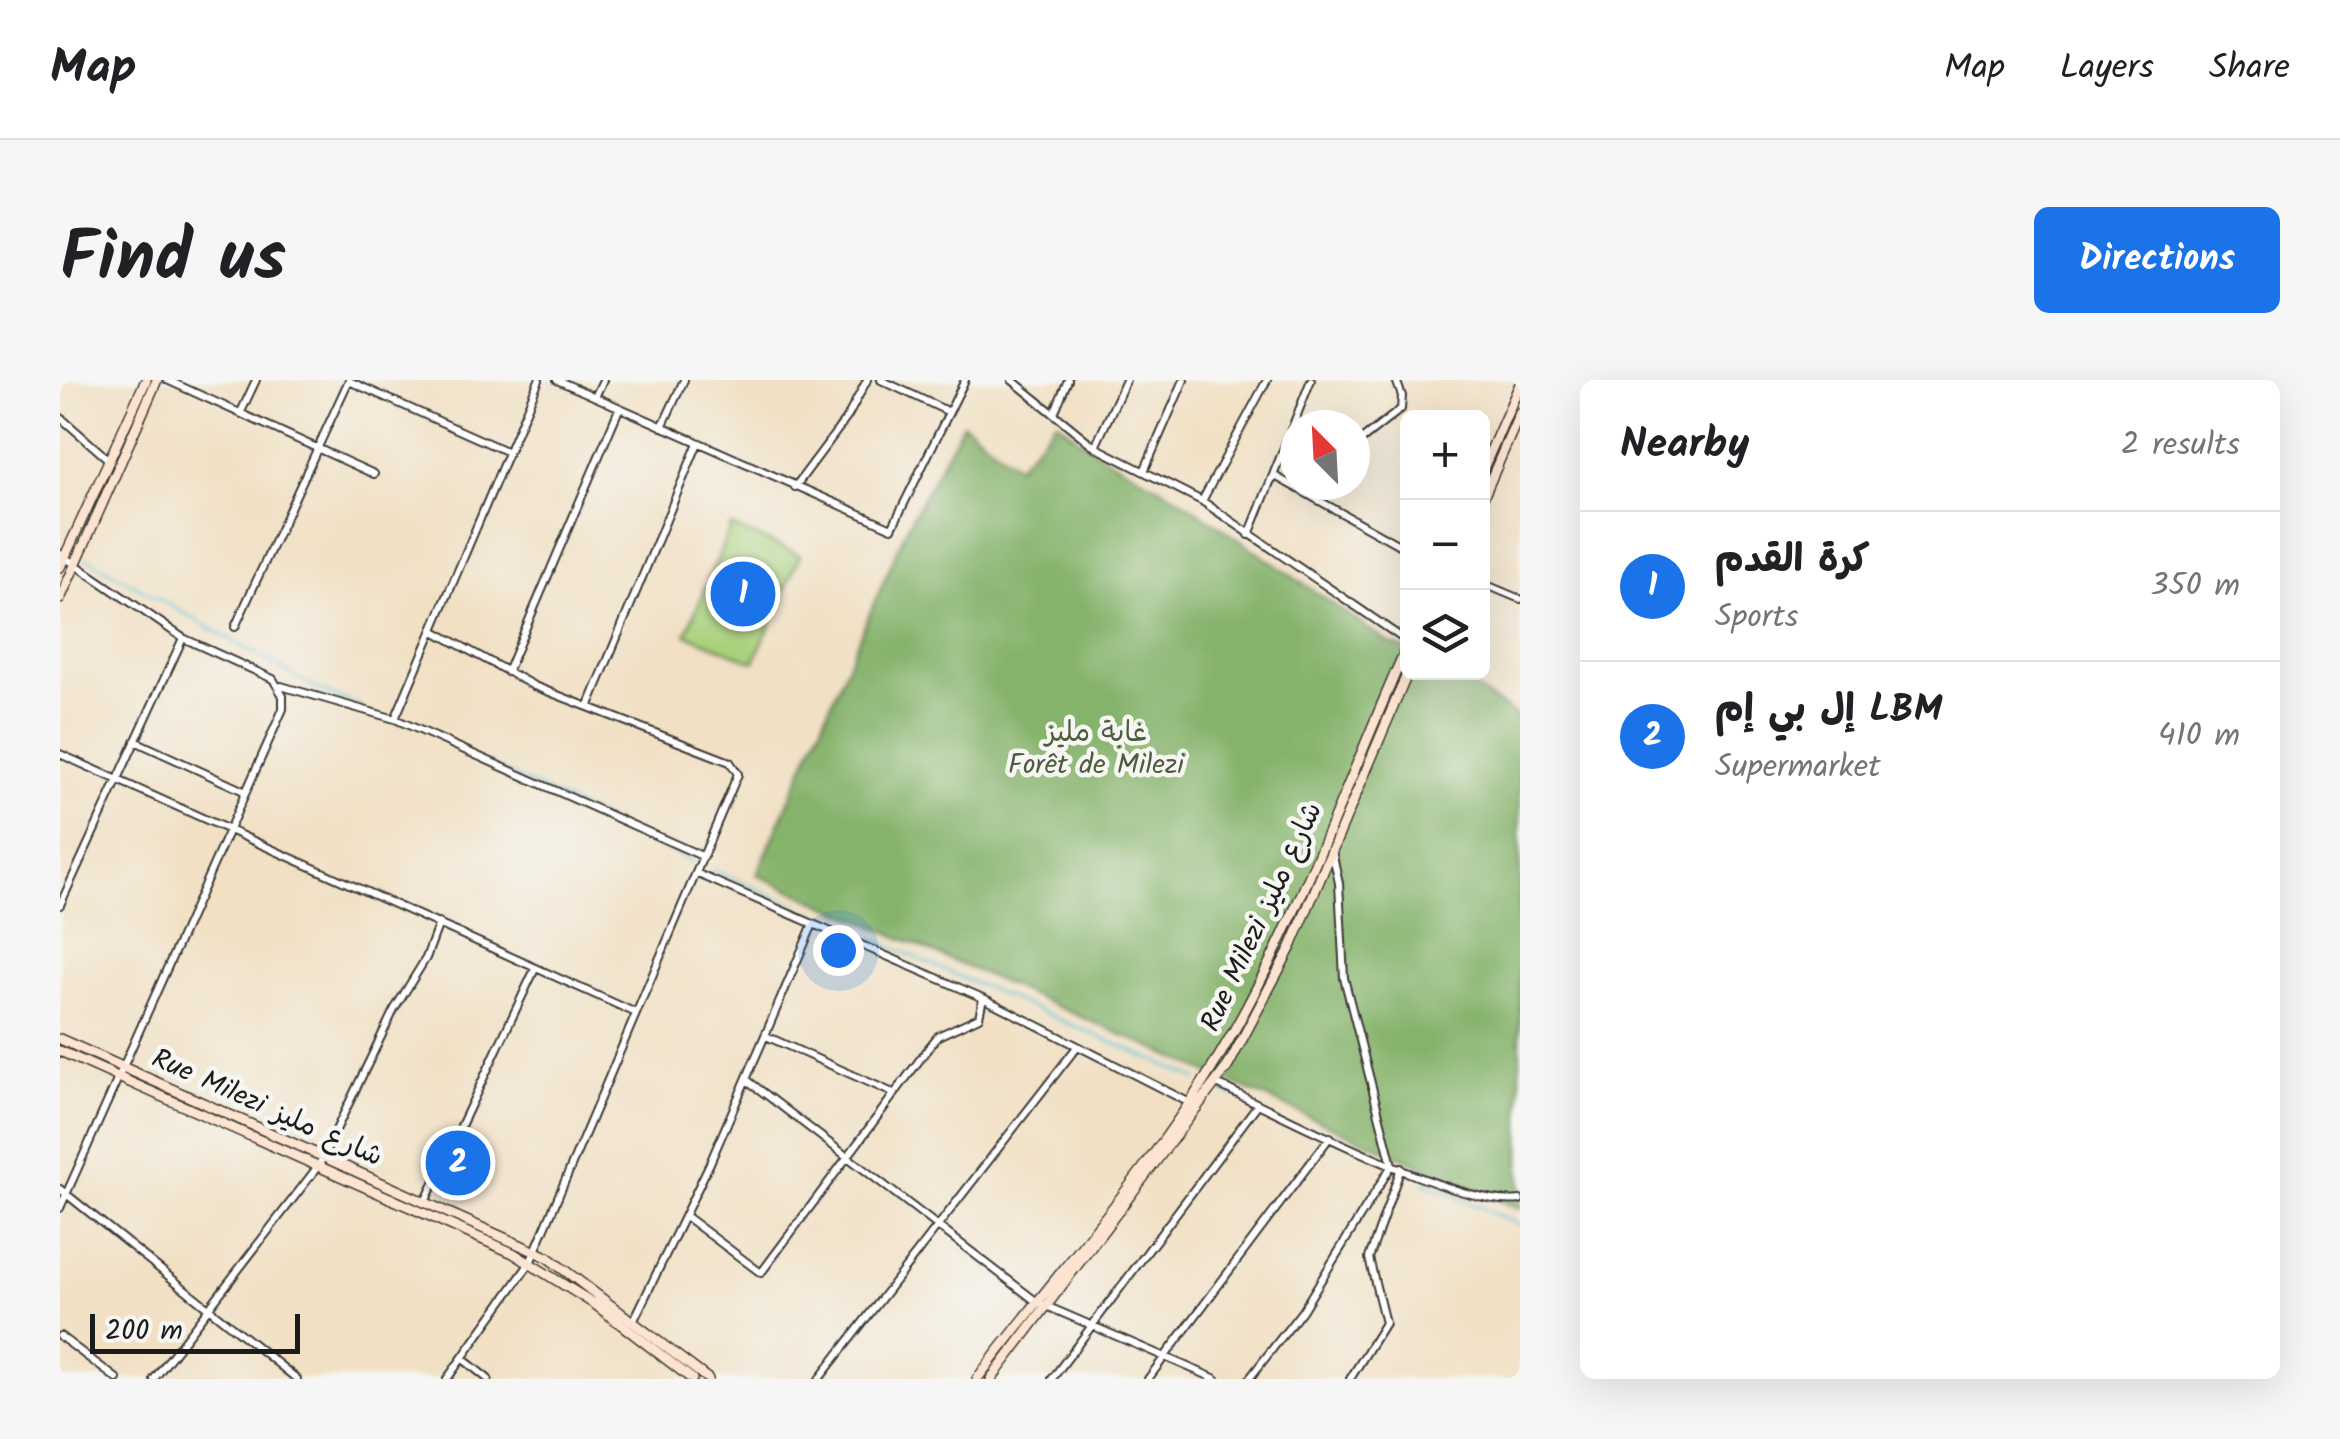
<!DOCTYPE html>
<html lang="en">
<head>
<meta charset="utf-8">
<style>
	body { margin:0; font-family:Kalam,"Playpen Sans Arabic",sans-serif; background:#f6f6f6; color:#202124 }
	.controls { position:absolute; right:30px; top:30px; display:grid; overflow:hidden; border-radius:15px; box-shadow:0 10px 40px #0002 }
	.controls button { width:90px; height:90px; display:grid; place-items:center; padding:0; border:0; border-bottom:2px solid #e0e0e0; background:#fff; color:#202124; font:50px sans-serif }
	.compass { position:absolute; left:1220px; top:30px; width:90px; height:90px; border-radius:50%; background:#fff; box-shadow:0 10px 40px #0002; rotate:336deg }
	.scale { position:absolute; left:30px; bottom:25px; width:210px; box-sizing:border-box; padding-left:10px; border:5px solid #1c1c1c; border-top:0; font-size:28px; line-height:35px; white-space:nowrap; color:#1c1c1c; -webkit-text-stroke:8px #f6f6f2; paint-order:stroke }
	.you { position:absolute; left:778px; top:570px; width:35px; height:35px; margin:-25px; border:8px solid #fff; border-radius:50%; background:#1a73e8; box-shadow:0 0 0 15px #1a73e833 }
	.badge { display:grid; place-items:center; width:65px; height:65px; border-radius:50%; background:#1a73e8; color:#fff; font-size:32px; font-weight:700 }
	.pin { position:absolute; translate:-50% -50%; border:5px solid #fff; box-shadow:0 2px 10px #0006 }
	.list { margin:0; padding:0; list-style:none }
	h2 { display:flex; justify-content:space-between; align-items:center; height:130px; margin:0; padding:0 40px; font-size:42px }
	h2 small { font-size:32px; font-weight:400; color:#757577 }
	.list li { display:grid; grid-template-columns:65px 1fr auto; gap:30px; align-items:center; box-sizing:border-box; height:150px; padding:0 40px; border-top:2px solid #e0e0e0 }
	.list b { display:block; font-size:38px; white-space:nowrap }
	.list p { margin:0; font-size:32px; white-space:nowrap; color:#757577 }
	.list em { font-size:32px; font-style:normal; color:#757577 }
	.icon { flex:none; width:55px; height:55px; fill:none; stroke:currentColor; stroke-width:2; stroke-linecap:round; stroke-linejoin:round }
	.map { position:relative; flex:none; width:1460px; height:999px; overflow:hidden; border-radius:15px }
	header { display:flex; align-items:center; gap:60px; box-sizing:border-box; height:140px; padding:0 50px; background:#fff; border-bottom:2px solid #e0e0e0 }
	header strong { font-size:48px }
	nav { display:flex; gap:55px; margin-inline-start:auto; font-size:35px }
	.intro { display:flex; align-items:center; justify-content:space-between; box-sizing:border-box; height:240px; padding:0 60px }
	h1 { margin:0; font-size:70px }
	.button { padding:25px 45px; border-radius:15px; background:#1a73e8; color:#fff; font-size:35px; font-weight:700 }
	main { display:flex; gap:60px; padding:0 60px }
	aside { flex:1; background:#fff; border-radius:15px; box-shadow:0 10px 40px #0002 }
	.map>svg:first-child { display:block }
	.green { fill:#a9d17c; stroke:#62764c; stroke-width:2.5 }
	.forest { fill:#86b36c; stroke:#516844; stroke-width:2.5 }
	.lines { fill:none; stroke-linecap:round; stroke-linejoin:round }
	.stream { stroke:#57c2d3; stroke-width:2.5 }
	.street-casing { stroke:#3c3935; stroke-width:10 }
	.secondary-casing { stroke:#3c3935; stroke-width:12 }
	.street { stroke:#fff; stroke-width:6 }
	.secondary { stroke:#fde4d1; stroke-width:9 }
	.labels { text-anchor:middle; stroke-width:9; stroke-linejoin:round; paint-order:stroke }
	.park-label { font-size:28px; fill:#4d5b3e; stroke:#f6f6f2 }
	.street-label { font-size:28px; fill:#1c1c1c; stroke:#f6f6f2 }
</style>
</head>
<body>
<header>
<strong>Map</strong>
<nav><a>Map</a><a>Layers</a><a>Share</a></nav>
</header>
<div class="intro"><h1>Find us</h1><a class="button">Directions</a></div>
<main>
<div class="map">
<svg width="1460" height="999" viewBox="0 0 1460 999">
	<rect width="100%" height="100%" fill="#f6f6f2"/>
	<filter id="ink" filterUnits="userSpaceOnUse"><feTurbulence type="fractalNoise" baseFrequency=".01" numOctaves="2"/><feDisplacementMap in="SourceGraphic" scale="20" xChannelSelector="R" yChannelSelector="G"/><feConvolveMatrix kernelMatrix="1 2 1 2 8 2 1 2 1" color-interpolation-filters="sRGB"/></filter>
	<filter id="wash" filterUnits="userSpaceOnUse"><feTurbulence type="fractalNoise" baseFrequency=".0048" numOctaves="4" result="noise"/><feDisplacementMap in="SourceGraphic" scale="40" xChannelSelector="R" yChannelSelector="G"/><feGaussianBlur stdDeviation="2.25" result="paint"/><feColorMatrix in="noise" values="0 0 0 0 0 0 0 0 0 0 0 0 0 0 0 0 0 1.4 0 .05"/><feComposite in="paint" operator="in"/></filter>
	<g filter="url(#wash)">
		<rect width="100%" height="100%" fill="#f1e0c4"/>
		<path class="green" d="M671,146L740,175L694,282L626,254Z"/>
		<path class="forest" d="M997,41L1036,72L1117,117L1329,263L1347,270L1348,292L1391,293L1460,338V829L697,495L848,145L903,43L957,86Z"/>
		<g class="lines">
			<path class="stream" d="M27,178L259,310L303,327
				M428,384L633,482
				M653,490L1137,699
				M1161,710L1177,717
				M1364,802L1460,845"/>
		</g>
	</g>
	<g filter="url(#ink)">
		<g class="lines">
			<defs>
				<path id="street" d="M107,0L314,94
					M497,0L832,148L905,0
					M821,0L889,32
					M952,0L1035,67L1142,121L1348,262
					M289,1L448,72
					M535,17L543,0
					M995,31L1008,0
					M181,32L196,0
					M0,37L49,80
					M602,47L624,0
					M1295,65L1341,29L1342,16L1336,0
					M1035,67L1066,0
					M1085,89L1124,0
					M1213,95L1348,170
					M735,107L788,36L807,0
					M1254,118L1259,105
					M1142,121L1207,0
					M1189,155L1251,0
					M0,174L123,258L213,299L223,316V329L0,828
					M1422,203L1460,219
					M175,247L289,0
					M374,251L474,306L670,382L678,394L470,883L387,999
					M447,292L559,29
					M221,306L335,339L644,477
					M529,325L638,63
					M335,339L479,0
					M75,361L186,412
					M0,374L576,633
					M638,494L923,618L1130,723
					M0,525L123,258
					M706,656L835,714
					M687,700L977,922L1156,999
					M1157,704C1219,733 1399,829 1460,820
					M0,809L237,999
					M366,820L475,589
					M625,836L701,893L870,666L878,656L919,637L923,618
					M574,940L650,783L753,544
					M0,956L57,999
					M403,979L428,999
					M94,999L259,785L334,630L366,578L379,543
					M759,999L1016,668
					M992,999L1198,724
					M1088,999L1270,757
					M1189,999L1242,931L1332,785L1284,598L1279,503L1272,471
					M1290,999L1325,943L1309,878L1341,788"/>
				<path id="secondary" d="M1422,91L1460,4
					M1422,120L1460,33
					M0,187L86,0
					M0,219L97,0
					M0,659L487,877L648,999
					M0,671L453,873L536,925L632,999
					M917,999C997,893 1090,792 1158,678C1235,550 1287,401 1348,264
					M931,999L1168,686L1231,567L1348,292"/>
			</defs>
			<use href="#street" class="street-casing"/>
			<use href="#secondary" class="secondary-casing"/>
			<use href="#street" class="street"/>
			<use href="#secondary" class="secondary"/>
		</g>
	</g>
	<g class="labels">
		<g class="park-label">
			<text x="1036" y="361">غابة مليز<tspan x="1036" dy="32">Forêt de Milezi</tspan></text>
		</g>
		<g class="street-label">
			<text transform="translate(1200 536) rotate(-65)" y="10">Rue Milezi شارع مليز</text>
			<text transform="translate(208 726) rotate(24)" y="10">Rue Milezi شارع مليز</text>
		</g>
	</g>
</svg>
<div class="controls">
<button>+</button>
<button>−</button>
<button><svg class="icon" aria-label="layers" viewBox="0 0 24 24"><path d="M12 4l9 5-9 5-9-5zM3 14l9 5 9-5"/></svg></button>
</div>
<svg class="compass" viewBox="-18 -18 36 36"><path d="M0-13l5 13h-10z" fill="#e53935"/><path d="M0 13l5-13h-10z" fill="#757577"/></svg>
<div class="scale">200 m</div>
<div class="you"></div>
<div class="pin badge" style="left:683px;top:214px">1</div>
<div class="pin badge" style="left:398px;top:783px">2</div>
</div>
<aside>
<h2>Nearby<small>2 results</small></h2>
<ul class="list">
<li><span class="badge">1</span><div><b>كرة القدم</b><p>Sports</p></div><em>350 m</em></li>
<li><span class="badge">2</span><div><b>إل بي إم LBM</b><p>Supermarket</p></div><em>410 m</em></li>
</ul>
</aside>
</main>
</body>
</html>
